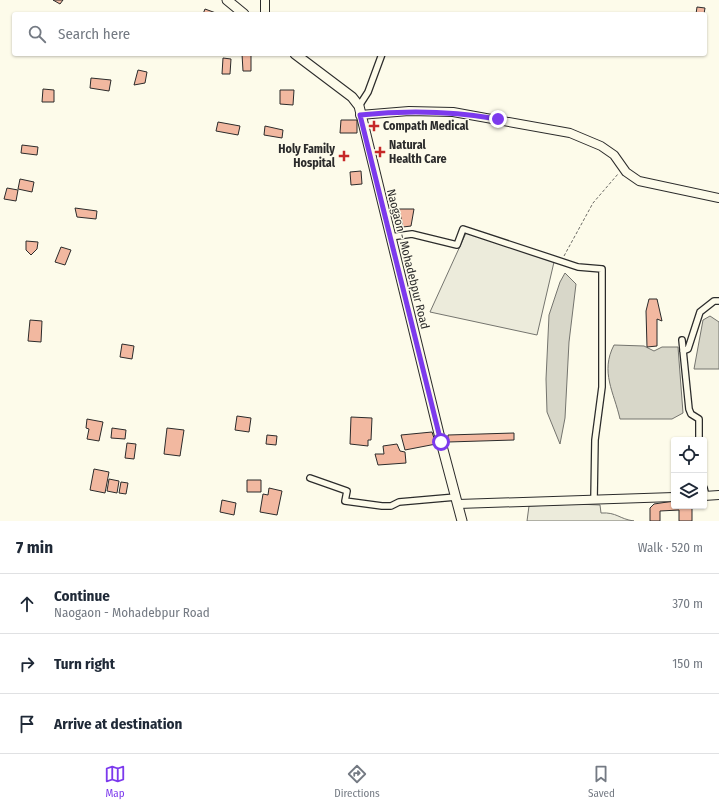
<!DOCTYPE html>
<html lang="en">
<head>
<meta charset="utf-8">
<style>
	body { margin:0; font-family:"Fira Sans Condensed",sans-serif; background:#f6f6f7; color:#1f2937 }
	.controls { position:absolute; right:12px; bottom:12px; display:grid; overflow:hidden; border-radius:4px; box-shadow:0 1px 3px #0004 }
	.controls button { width:36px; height:36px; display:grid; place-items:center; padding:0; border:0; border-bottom:1px solid #e0e1e3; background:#fff; color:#1f2937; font:20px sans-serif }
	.stop { position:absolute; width:12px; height:12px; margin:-9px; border:3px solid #7c3aed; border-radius:50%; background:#fff }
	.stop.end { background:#7c3aed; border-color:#fff; box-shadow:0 1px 4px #0008 }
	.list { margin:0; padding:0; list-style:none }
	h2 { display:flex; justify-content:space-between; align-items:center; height:52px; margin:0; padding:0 16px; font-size:17px }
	h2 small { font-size:13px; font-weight:400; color:#747a83 }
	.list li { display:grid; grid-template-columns:26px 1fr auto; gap:12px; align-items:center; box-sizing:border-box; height:60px; padding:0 16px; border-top:1px solid #e0e1e3 }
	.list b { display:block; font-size:15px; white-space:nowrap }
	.list p { margin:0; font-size:13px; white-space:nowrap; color:#747a83 }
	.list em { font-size:13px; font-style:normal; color:#747a83 }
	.icon { flex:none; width:22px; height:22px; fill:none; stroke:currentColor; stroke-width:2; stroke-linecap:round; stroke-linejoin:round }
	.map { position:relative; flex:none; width:719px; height:521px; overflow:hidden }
	.search { position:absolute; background:#fff; box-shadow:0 1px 3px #0004; left:12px; right:12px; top:12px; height:44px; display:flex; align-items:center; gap:10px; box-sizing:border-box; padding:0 14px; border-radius:4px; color:#747a83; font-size:15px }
	.sheet { height:232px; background:#fff }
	nav { display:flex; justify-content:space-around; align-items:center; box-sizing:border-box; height:56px; border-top:1px solid #e0e1e3; background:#fff; font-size:11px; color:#747a83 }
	nav a { display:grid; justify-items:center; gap:2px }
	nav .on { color:#7c3aed }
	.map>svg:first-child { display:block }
	.green { fill:#ecebdb; stroke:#74746e }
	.water { fill:#d8d7c9; stroke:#74746e }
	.building { fill:#f2b8a0; stroke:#2b2b2b }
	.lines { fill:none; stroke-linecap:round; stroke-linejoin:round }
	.street-casing { stroke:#2b2b2b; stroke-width:8 }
	.secondary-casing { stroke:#2b2b2b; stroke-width:10 }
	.primary-casing { stroke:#2b2b2b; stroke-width:11 }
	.path { stroke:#6a6964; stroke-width:1; stroke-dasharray:3 2; stroke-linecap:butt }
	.street { stroke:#fdfbea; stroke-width:5.5 }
	.secondary { stroke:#fdfbea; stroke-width:8 }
	.primary { stroke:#fdfbea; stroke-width:9 }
	.route { stroke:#7c3aed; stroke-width:5 }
	.poi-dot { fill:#c62828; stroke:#fdfbea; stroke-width:1.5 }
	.labels { text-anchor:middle; stroke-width:3; stroke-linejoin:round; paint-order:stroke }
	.poi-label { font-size:12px; font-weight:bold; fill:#2b2b2b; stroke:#fdfbea; text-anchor:start }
	.street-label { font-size:12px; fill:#2b2b2b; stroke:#fdfbea }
</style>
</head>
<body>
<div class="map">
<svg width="719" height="521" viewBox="0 0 719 521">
	<rect width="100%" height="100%" fill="#fdfbea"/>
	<path class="green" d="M466,233L554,262L537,335L430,312Z
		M577,504L600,505L601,513C617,512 619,519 634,521H527L529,506Z"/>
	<path class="water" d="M565,273L576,284L569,342L565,418L560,444L547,412L546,379L549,315L560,282Z
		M710,316L719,322V369H694L703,320Z
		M614,345L644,346L654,351L662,347H678L683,413L672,419H620C614,392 600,372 614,345Z"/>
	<path class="building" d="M53,0H63L60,4Z
		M697,7L705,8L704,14H696Z
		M205,9L216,13L215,14H203Z
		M242,54H251V71H243Z
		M223,58L231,59L230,74H222Z
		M138,70L147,72L145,83L134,85Z
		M91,78L111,80L109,91L90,88Z
		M43,89L54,90V102H42Z
		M280,90H294L293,105L280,104Z
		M341,120H357V133H340Z
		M218,122L240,126L238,135L216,131Z
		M265,126L283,130L282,138L264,135Z
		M22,145L38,147L37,155L21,153Z
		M361,171L362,184L351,185L350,172Z
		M20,179L34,182L32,192L18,189Z
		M7,188L18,190L16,201L4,199Z
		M75,208L97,211L96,219L77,217Z
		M399,209H414L411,226L403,227Z
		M26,241L38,242L37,249L31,255L26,250Z
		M61,247L71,250L65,265L55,262Z
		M649,299H657L662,321L657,319V346L647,347L646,311Z
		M30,320L42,321L41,342L28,341Z
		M122,344L134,346L132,359L120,357Z
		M237,416L251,418L249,432L235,430Z
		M351,417L372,418L371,440H368V446L350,444Z
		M87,419L103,422L99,441L87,439L89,429L86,428Z
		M112,428L126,430L125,439L111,438Z
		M167,428L184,430L180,456L164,454Z
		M432,432L436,444L405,450L401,435Z
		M514,433V440L448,442V435Z
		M267,435L277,436L276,445L266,444Z
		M127,443L136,444L134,459L125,458Z
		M397,444L400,451L405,452L406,463L378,465L375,454H384L383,446Z
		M94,469L109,472L105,493L90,490Z
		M109,479L119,481L117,493L107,491Z
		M247,480H261V492H247Z
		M121,482L128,483L126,494L119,493Z
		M269,488L282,491L277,515L260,512L263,494L268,495Z
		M222,500L236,503L234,515L220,512Z
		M674,501V506H692V521H679V510L660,511V521H650V508L654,504Z"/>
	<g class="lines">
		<defs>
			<path id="street" d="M359,106L368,92L382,54
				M390,237L412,234L457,245L463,229L578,267L602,269V387L595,440L594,499
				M682,340L689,409L691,414L699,419V440
				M683,351L688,349L700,312L714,301H719
				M310,478L347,491L345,501L382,506H391L399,502L456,497
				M704,488L706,496"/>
			<path id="secondary" d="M265,14V0
				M360,115L409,111L453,112L570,133L601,146L614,155L626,172L639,181L719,198
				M704,496L719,495
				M458,504L674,497"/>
			<path id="primary" d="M227,0L244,14
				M295,54L352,97L359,106L441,442L462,521"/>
		</defs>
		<use href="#street" class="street-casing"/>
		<use href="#secondary" class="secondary-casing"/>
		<use href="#primary" class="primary-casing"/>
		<path class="path" d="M564,256L593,203L618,174"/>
		<use href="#street" class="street"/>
		<use href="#secondary" class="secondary"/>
		<use href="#primary" class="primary"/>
	</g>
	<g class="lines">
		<path class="route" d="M441,442L360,115C407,110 452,111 498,119"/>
	</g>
	<g class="poi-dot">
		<path d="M372 120h4v4h4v4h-4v4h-4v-4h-4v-4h4z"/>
		<path d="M378 146h4v4h4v4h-4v4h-4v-4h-4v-4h4z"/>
		<path d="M342 150h4v4h4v4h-4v4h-4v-4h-4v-4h4z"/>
	</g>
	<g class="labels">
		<g class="poi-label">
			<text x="383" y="130">Compath Medical</text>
			<text x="389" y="149">Natural<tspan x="389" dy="14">Health Care</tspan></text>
			<text x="335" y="153" text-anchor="end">Holy Family<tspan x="335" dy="14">Hospital</tspan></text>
		</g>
		<g class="street-label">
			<text transform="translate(408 259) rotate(76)" y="4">Naogaon - Mohadebpur Road</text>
		</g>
	</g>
</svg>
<div class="controls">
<button><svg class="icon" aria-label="locate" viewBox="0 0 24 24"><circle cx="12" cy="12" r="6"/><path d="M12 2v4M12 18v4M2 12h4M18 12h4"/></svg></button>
<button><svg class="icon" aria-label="layers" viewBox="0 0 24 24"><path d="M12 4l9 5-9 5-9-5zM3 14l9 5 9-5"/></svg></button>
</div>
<div class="stop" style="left:441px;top:442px"></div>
<div class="stop end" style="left:498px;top:119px"></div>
<div class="search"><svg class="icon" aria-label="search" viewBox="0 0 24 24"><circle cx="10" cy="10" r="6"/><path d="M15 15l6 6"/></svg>Search here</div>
</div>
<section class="sheet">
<h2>7 min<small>Walk · 520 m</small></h2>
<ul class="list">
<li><svg class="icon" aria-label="ahead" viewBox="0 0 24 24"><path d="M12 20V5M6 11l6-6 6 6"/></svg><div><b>Continue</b><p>Naogaon - Mohadebpur Road</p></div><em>370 m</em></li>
<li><svg class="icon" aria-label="right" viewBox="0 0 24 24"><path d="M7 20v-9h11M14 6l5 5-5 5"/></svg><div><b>Turn right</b></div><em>150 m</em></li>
<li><svg class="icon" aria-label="arrive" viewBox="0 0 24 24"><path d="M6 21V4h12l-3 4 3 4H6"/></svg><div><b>Arrive at destination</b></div></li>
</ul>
</section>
<nav>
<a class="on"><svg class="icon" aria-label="map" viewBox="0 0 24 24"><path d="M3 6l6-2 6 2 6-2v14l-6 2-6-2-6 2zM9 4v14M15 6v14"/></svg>Map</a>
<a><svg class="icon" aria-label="directions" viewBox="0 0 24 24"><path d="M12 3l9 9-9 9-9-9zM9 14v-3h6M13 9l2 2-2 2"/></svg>Directions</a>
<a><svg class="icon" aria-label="saved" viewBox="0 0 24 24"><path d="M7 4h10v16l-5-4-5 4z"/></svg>Saved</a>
</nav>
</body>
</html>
